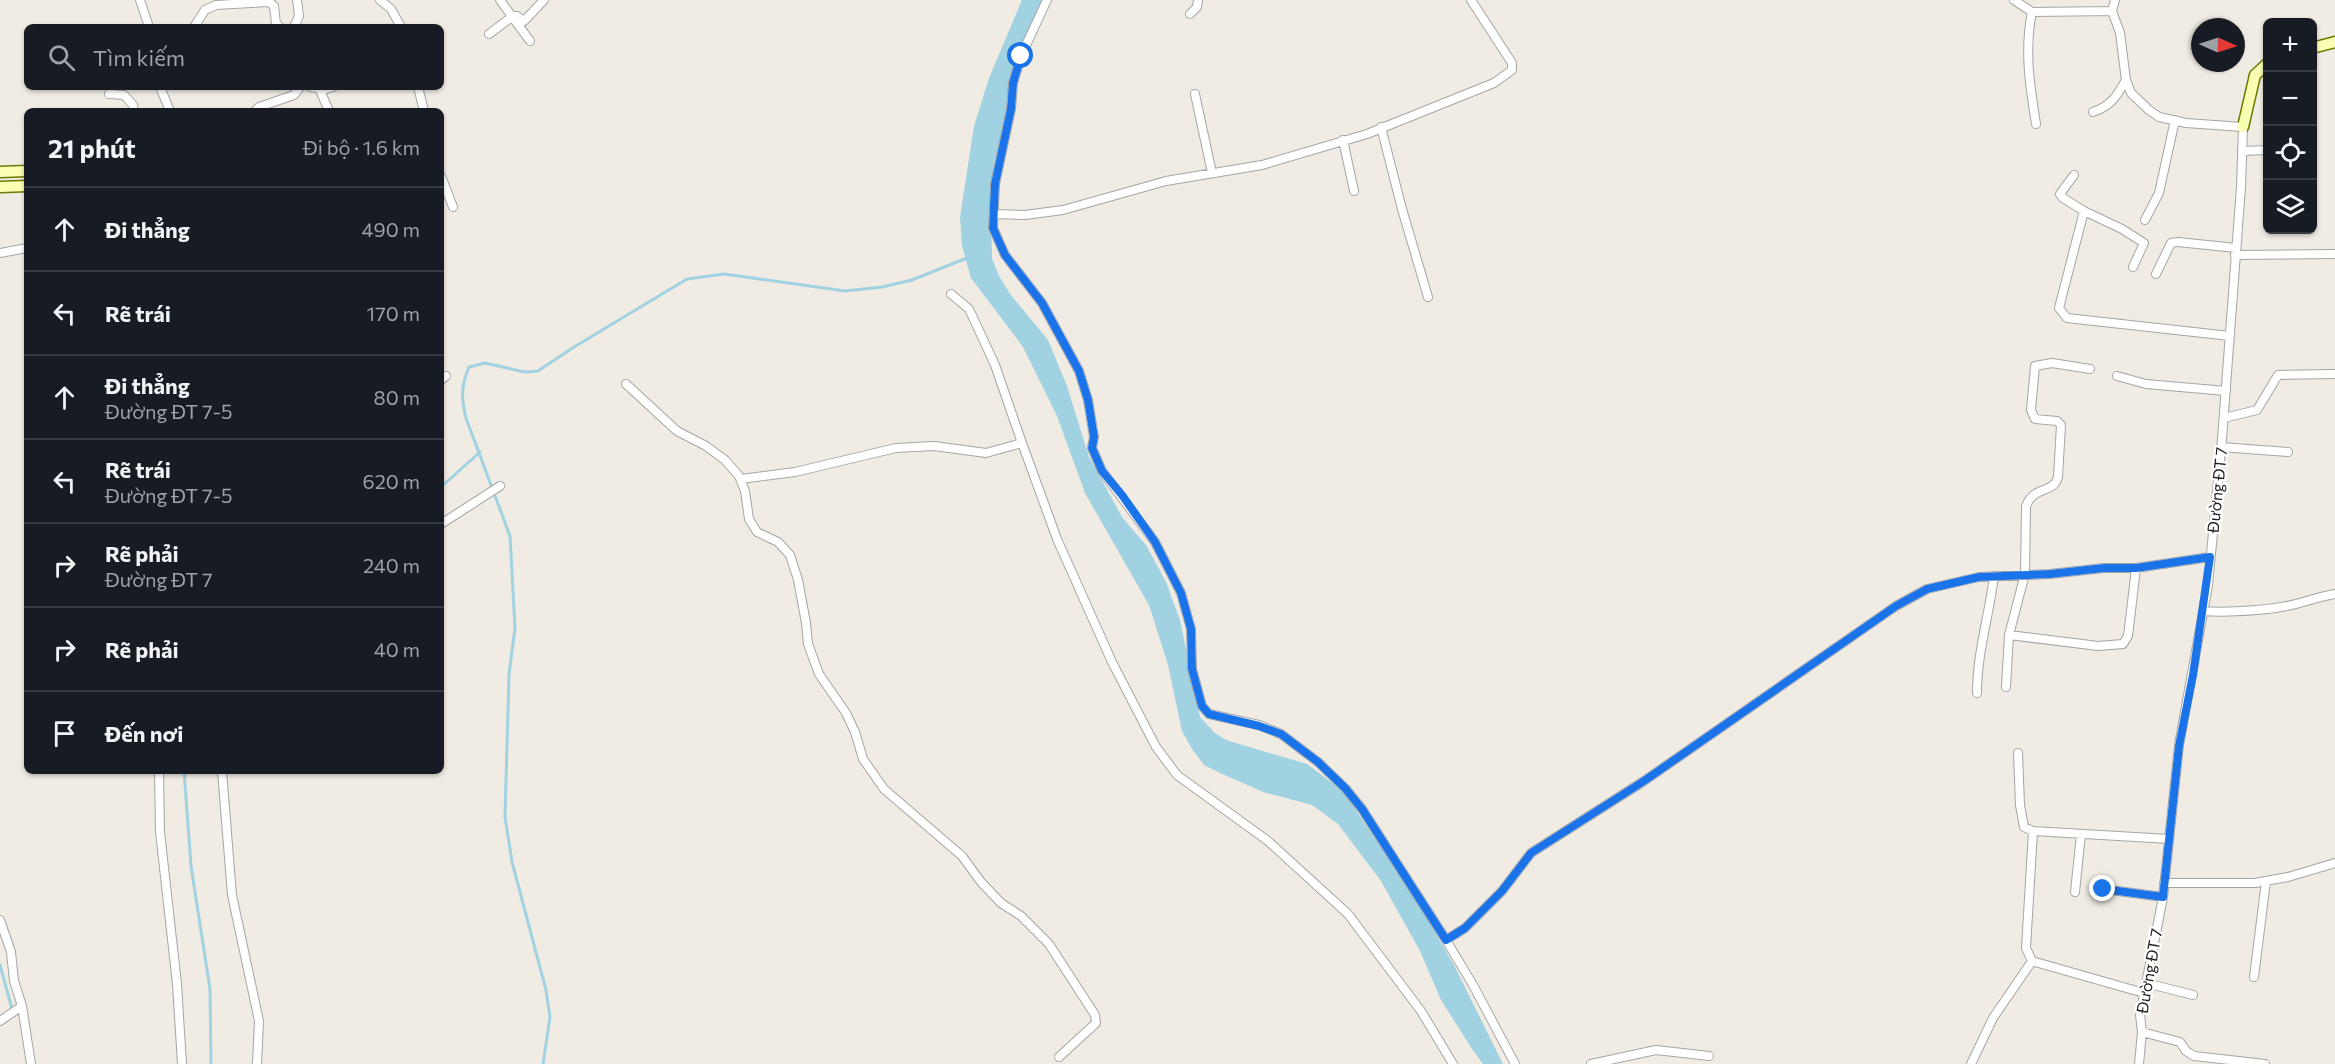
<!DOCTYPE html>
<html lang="vi">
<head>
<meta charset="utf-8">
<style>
	body { margin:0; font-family:Commissioner,sans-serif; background:#242831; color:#f1f3f6 }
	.controls { position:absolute; right:18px; top:18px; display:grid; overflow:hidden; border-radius:9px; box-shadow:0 2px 4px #0004 }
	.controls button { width:54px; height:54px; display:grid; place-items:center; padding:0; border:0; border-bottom:2px solid #363941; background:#171b24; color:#f1f3f6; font:30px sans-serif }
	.compass { position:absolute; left:2191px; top:18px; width:54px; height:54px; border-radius:50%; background:#171b24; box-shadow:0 2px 4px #0004; rotate:93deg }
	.stop { position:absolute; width:18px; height:18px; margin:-14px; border:4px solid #1a73e8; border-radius:50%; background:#fff }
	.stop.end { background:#1a73e8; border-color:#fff; box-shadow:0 2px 6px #0008 }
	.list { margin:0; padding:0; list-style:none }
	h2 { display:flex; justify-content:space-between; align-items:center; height:78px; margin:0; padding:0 24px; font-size:26px }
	h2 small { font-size:20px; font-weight:400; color:#9ea1a6 }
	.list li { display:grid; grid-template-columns:39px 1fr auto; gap:18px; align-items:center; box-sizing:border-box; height:84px; padding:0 24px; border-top:2px solid #363941 }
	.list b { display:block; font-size:22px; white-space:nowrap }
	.list p { margin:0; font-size:20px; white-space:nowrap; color:#9ea1a6 }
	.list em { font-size:20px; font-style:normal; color:#9ea1a6 }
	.icon { flex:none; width:33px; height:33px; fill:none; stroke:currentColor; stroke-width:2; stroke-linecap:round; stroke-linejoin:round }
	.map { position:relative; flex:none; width:2335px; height:1064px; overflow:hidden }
	.search { position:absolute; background:#171b24; box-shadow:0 2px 4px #0004; left:24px; top:24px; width:420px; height:66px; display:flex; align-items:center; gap:15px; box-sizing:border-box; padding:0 21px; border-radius:9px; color:#9ea1a6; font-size:22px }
	.panel { position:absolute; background:#171b24; box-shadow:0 2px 4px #0004; left:24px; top:108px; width:420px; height:666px; border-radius:9px }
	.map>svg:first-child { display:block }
	.water { fill:#a1d2e1 }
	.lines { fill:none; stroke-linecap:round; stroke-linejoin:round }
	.stream { stroke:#a1d2e1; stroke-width:3 }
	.street-casing { stroke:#a5a5a5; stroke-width:10 }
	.secondary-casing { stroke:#6c7b00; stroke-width:13 }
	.street { stroke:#fff; stroke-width:8 }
	.secondary { stroke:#fafeb3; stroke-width:10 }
	.route { stroke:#1a73e8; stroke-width:8 }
	.labels { text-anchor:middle; stroke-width:4.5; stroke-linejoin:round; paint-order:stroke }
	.street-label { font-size:16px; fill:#1e1e1e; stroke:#fff }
</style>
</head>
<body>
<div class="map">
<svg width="2335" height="1064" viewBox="0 0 2335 1064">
	<rect width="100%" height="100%" fill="#f0ece4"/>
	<path class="water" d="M1022,0H1045L1014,91L994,163L991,214L992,258L999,276L1010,294L1048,340L1067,386L1089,457L1122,517L1146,545L1166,582L1180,620L1200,717L1215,733L1226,740L1307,764L1343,791L1418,903L1454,965L1503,1064H1483L1472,1049L1441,1000L1420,951L1381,881L1338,824L1312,805L1263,792L1218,772L1204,765L1192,749L1182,731L1168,665L1149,605L1085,493L1057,416L1023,347L971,278L962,246L960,217L974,126L989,78Z"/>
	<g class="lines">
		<path class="stream" d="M441,487L480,452
			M184,771L191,866L210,989L211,1064
			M0,965L12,1009
			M543,1064L550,1017L546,990L512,862L505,817L509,674L515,628L510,536L466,418C461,398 461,386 469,367L485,363L525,372L538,371L574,347L687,279L724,274L845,291L882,287L912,280L967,258"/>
		<defs>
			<path id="street" d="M140,0L149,27
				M380,0L391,9L401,27
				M500,0L530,41
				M1047,0L1021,56L1013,83L1011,109L995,184L993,228L1005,255L1042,303L1079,371L1088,400L1094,437L1092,448L1102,471L1155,542L1181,593L1191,629L1192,669L1202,706L1209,714L1259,725L1281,734L1318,762L1345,788L1362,809L1446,940L1465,928L1502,891L1531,853L1644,781L1896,606L1927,589L1979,577L2050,574L2104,568H2136L2210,557
				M2014,0L2032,12L2112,11L2120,33L2126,80L2131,93L2149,110L2159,117L2186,123L2243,127L2241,187L2222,439L2208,585L2179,745L2163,897L2140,1015L2142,1032L2139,1064
				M2112,11L2115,0
				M2032,12C2024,50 2030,87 2036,124
				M1190,14L1197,7L1198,0
				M194,27L205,10L216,5L269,2L274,6L276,24L280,27
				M294,27L299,16L297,0
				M489,34L513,16H517L524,21L544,0
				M160,87L170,111
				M310,87L326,89L333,87
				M418,87L424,111
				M319,88L329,111
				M109,94L124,95L133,105L134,111
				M1195,94L1212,173
				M255,111L259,107L294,95L300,87
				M2093,112C2111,106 2117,96 2126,80
				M1381,127L1402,209L1428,297
				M1343,140L1354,191
				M2242,151L2268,150
				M2074,175L2060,194L2063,198L2084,211L2059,308L2067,318L2230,336
				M441,176L453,207
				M2084,211L2122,229L2144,243L2133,267
				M994,214L1025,215L1063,210L1166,181L1262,165L1367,134L1494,83L1512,70V63L1471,0
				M2145,220L2159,193L2175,120
				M0,253L27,248
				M2235,255L2335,254
				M2156,274L2171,243L2178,242L2236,248
				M951,294L969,309L995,365L1022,443L1057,539L1112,662L1156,747L1177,775L1268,841L1348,914L1421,1011L1453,1064
				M2117,376L2146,384L2226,391
				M441,380L446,376
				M626,384L677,431L706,446L725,460L739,476L745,491L749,519L757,532L778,542L790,555L798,580L806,623L808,644L819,674L846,713L855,732L863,759L884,789L962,856L981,882L1001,903L1021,916L1049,944L1095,1015L1096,1023L1059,1057
				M2224,418L2257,410L2278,375L2335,374
				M2221,447L2288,452
				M741,479L795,472L896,448L934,446L986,453L1022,443
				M441,524L500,486
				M2203,611C2228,613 2279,610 2303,602C2314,599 2323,596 2335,594
				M2009,635L2098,646L2123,644L2128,636L2136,568
				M2006,687L2009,635L2025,574L2026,506C2034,485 2054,494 2058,477L2061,425L2057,421L2035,419L2031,410L2035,366L2052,363L2090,369
				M1977,693C1977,653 1989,616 1994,576
				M2018,753L2020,805L2024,827L2033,831L2169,839
				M159,771L160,832L177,984L182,1064
				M222,771L232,895L259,1021L257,1064
				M2033,831L2026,948L2032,961L2144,993
				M2164,883H2255L2288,877L2335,863
				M2103,889L2163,897
				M2075,892L2081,834
				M0,920L11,952L14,981L22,1006L31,1064
				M1446,940L1473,985L1515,1064
				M2254,977L2266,881
				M2146,983L2193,995
				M0,1021L22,1006
				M2142,1032L2180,1042L2186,1051L2194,1056L2265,1064
				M1591,1064L1656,1050L1709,1056
				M1971,1064L1993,1018L2032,961"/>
			<path id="secondary" d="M2312,48L2335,42
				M2243,127L2255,75L2268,63
				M0,172L27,171
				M0,187L27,186"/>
		</defs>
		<use href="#street" class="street-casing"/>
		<use href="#secondary" class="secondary-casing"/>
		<use href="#street" class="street"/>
		<use href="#secondary" class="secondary"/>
	</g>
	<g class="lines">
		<path class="route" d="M1021,56L1013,83L1011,109L995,184L993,228L1005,255L1042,303L1079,371L1088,400L1094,437L1092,448L1102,471L1122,495L1155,542L1181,593L1191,629L1192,669L1202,706L1209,714L1259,726L1281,734L1318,762L1345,788L1362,809L1446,940L1465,928L1502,891L1531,853L1644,781L1896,606L1927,589L1979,577L2050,574L2104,568H2136L2210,557L2193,675L2179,746L2163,897L2103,889"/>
	</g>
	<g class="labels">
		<g class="street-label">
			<text transform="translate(2217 490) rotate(-84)" y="6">Đường ĐT 7</text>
			<text transform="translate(2149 971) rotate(-80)" y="6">Đường ĐT 7</text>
		</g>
	</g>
</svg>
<div class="controls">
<button>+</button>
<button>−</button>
<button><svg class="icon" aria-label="locate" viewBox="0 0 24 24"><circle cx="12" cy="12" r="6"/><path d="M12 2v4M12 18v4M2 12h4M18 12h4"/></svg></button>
<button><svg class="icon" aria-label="layers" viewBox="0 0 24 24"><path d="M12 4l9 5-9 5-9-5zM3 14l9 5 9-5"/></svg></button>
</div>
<svg class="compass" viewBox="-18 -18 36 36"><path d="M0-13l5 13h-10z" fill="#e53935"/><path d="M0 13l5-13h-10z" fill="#9ea1a6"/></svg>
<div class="stop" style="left:1021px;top:56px"></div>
<div class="stop end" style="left:2103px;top:889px"></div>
<div class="search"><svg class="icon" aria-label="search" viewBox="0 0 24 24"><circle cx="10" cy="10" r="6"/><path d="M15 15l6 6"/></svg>Tìm kiếm</div>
<section class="panel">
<h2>21 phút<small>Đi bộ · 1.6 km</small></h2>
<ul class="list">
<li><svg class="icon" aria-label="ahead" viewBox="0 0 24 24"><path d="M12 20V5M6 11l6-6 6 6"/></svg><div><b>Đi thẳng</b></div><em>490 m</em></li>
<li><svg class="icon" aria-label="left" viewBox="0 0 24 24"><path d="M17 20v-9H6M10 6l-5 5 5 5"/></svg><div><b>Rẽ trái</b></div><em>170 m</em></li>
<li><svg class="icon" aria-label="ahead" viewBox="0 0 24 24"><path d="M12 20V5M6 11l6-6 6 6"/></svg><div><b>Đi thẳng</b><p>Đường ĐT 7-5</p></div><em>80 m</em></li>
<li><svg class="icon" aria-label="left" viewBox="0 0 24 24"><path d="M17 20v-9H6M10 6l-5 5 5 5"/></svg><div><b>Rẽ trái</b><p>Đường ĐT 7-5</p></div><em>620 m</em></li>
<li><svg class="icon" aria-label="right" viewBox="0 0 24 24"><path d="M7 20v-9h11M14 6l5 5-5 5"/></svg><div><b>Rẽ phải</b><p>Đường ĐT 7</p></div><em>240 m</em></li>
<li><svg class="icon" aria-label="right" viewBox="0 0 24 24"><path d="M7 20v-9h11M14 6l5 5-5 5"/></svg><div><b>Rẽ phải</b></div><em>40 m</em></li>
<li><svg class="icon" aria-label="arrive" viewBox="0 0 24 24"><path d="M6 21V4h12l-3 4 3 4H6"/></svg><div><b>Đến nơi</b></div></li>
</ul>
</section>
</div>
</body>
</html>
